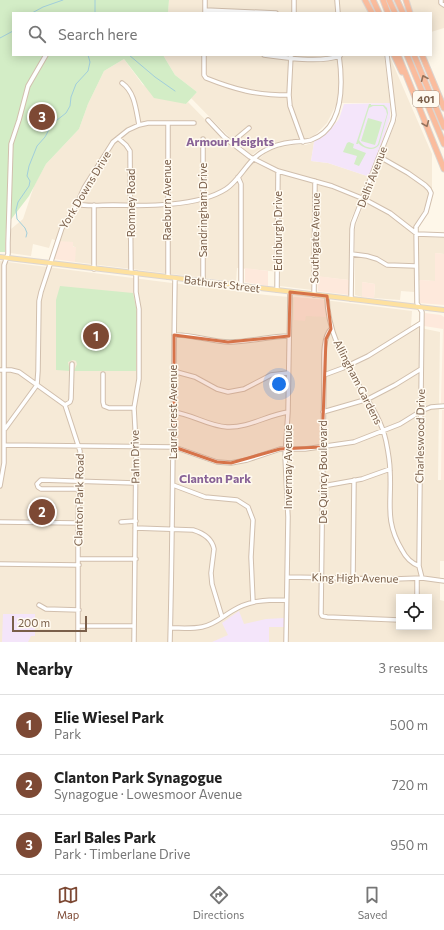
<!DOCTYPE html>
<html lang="en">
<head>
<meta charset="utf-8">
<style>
	body { margin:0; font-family:Commissioner,sans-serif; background:#f6f6f6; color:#222 }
	.controls { position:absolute; right:12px; bottom:12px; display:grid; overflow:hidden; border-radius:0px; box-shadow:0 2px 10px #0003 }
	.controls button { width:36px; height:36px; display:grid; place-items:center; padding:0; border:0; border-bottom:1px solid #e0e0e0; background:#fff; color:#222; font:20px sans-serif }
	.scale { position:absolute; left:12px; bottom:10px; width:75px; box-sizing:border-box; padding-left:4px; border:2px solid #7a5f4a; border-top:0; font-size:11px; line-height:14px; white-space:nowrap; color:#7a5f4a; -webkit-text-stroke:3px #fffaf0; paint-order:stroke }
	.you { position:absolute; left:279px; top:384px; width:14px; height:14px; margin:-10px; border:3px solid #fff; border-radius:50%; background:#1a73e8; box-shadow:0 0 0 6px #1a73e833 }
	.badge { display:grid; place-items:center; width:26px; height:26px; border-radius:50%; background:#7d4934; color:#fff; font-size:13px; font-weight:700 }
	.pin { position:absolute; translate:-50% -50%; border:2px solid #fff; box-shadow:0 1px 4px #0006 }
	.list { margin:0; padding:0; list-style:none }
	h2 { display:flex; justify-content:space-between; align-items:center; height:52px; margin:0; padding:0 16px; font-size:17px }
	h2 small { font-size:13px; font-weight:400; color:#767676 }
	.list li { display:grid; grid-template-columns:26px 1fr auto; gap:12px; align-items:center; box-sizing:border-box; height:60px; padding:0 16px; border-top:1px solid #e0e0e0 }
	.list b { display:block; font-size:15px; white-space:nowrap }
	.list p { margin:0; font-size:13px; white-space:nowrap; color:#767676 }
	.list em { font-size:13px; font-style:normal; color:#767676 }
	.icon { flex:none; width:22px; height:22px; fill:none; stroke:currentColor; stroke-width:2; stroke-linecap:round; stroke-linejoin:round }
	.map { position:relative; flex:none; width:444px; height:642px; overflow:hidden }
	.search { position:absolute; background:#fff; box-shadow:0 2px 10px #0003; left:12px; right:12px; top:12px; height:44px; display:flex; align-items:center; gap:10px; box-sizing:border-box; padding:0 14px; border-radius:0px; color:#767676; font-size:15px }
	.sheet { height:232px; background:#fff }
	nav { display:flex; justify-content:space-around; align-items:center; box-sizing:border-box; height:56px; border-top:1px solid #e0e0e0; background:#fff; font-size:11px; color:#767676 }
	nav a { display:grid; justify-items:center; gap:2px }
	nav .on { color:#7d4934 }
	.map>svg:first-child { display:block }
	.residential { fill:#f6ead7; fill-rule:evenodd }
	.commercial { fill:#fee9dc }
	.education { fill:#f4e5fa }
	.green { fill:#d3edc6; fill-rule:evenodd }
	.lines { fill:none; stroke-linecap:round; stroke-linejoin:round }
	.stream { stroke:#a1cedb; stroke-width:1 }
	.minor-casing { stroke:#d1bfad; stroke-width:5.5 }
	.major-casing { stroke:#dcd5d0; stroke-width:6 }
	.highway-casing { stroke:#dcd5d0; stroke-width:7 }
	.minor { stroke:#fff; stroke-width:3.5 }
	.major { stroke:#fee19f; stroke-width:4 }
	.highway { stroke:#fabc9d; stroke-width:5 }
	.oneway { stroke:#94725b }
	.marked { fill:#d67349; fill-opacity:0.2; stroke:#d67349; stroke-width:3; stroke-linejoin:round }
	.labels { text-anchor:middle; stroke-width:3; stroke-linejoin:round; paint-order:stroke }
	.shield { fill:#fffaf0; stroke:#a28e7c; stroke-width:1 }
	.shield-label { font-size:10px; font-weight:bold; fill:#7a5f4a }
	.street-label { font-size:11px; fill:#7a5f4a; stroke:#fffaf0 }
	.neighbourhood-label { font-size:12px; font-weight:bold; fill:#886296; stroke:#fffaf0 }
</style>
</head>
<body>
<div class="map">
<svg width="444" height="642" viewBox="0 0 444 642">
	<rect width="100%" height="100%" fill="#fef7e9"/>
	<path class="residential" d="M169,0H362L369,13H168Z
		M409,0H444V28L431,32V13H413Z
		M163,55H384L390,103H337L327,123L314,136L305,139L276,142L264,146L252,155L230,138L191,98L197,92L175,75Z
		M389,55L432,154V194L414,229V236L444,238V254L435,253V281L415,280L414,292L401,291L400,300L374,298L375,284L362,282V297L355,295V229L356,224L397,118Z
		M124,59L143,85L186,104L188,102L228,143L254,163L268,151L281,147L293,145H306L314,142L311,161L328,163L370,177L350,221L349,280L313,276L312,290L280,286V272L237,268L236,282L75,262V247L52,239L49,248L33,244L31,256L10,253L11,229L23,219L34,186L46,164L79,129L88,104L104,71Z
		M0,261L266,295L324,300L412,311L411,326L440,332L438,480H444V561H440V600L444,601V642H0ZM399,597H429V627H399Z"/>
	<path class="commercial" d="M59,241L73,242V247H76L75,262L54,259Z
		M435,253L444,254V305L420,303V280L435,281Z
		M245,268L268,271V286L245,282Z
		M317,276L349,280V295L318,291Z
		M362,282L375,284L374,298L362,297Z
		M294,297L324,300L326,317L306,316L305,321L294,320Z
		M425,313L441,315L444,317V403H441L443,329L424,326Z
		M442,410H444V480H441Z"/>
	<path class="education" d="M390,103V118L370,177L328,163L311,161L314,142L330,130L339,119L344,104Z
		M239,611L244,624L266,619L284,618V627H269V642H212L228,635L222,623Z
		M3,614H35V636H31L28,642H2Z"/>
	<path class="green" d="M0,0H169L168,13H13V55H163L175,75L197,92L186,104L154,98L124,59L104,71L88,104L79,129L46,164L29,196L6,226L5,252H0Z
		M369,104H371V105H384L387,108L388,113L379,145C374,152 364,149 358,143V144H356ZM373,106H383L386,110L387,114L378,144C374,151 362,147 359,140L369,108Z
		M368,118L382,122L375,145L361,141Z
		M349,142L354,144L353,148L366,153L359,166L354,164L357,156L343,152L347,143Z
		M60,286L133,293L137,312L136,371H74L77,364L76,361L73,360L68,362L70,371L56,370V300Z"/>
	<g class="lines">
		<path class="stream" d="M32,13L43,7L63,0
			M95,13V0
			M0,38L13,31
			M129,55L155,77L175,91
			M26,237L27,233L25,228L17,219L16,210L18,202L29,186L30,181L27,176L29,166L37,146L45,137L52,124L66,113L70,106L71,97L76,84L88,71L90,62L88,55"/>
		<defs>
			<path id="minor" d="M337,0L338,13
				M441,0V3L444,5
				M205,10L276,13
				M205,13V0
				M294,13V0
				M204,55V75L206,78C236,90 256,95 289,95
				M264,55C285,58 320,63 340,56
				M291,55L289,95L290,106L303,142
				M122,83C135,92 136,110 139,125
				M208,120L224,137L250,157L278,171L332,186L364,199L390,213L417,234L444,235
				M168,123V277
				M118,138L126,145L130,151L131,272
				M203,139V281
				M231,143L249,128
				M380,157L408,173L425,185L429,189L431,193L426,212L416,227L417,303L422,312L419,566L422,578
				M238,177L241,184V285
				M77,204C88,207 101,205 113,205C145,206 198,207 226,189C241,179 247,160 264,151C272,146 283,143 293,142C299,141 305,142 311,140C344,128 343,84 339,55
				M352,254L367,256L377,259L387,265L416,266
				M94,269V205
				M277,290L278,171
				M314,295L315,181
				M327,296C327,331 344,360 361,389C371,405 382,422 386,441C388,451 390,461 390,471C392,503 384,520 402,550C406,558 411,563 419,566
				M351,299L352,229L353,223L393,121L394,115L387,55
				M331,329C322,338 324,362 324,375L321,614L322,616L327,617L399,620
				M174,335C192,334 211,342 230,342C250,342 269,336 289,336
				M0,370H11L19,372L65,405
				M173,371L195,377L217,389L228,392L244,389L271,375L288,373
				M103,374V402L104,406L109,408H134
				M324,375L343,368L368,356L421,323
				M65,405L80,451L78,523V642
				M65,405L70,402L71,399L72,364
				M173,412C192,414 208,426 227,427C249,428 267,415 288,412
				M323,412L368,399L395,385L421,369
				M5,429L37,385L38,371L39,301L41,292L62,228L76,206L84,188L113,142L128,130L139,125L148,123H194
				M4,445L174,447L217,462L231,463L247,460L280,449H305L354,442L400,424L421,411L431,407L444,406
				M173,485L205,497L237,500L248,507L253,520L251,557L253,602
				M0,486L4,463V265L8,254V243L11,144L19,120L28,86L46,55
				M323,486L362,479L390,469
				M79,489H41L38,487L37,484L41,480L135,483
				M0,522L78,523
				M121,522L136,521
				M135,528L193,530C203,533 212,539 214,549L211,573L212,584L222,617
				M79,559H136
				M0,564L79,565
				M287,577L394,579L422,578L444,581
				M353,578L354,480
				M417,579V597
				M39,605L46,609L79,610
				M78,626H134
				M171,628C181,628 192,629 202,627C214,625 222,617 232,611C249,600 266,600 286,600
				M134,642L136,446L134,408L139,379V309L136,292V273
				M170,642C173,521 173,399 175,278
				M286,642L288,517L285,456L288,412L290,292"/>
			<path id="major" d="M0,257L444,310"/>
			<path id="highway" d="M365,0L372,13
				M373,0L379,13
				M383,0L388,13
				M389,0L395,13
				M397,0L403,13
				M406,0L410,13
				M394,55L402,72
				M398,55L444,169
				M407,55L444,144
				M414,55L444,127
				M422,55L444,108"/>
		</defs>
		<use href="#minor" class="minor-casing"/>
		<use href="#major" class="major-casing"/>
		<use href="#highway" class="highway-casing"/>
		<use href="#minor" class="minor"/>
		<use href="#major" class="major"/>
		<use href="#highway" class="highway"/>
	</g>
	<defs><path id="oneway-chevron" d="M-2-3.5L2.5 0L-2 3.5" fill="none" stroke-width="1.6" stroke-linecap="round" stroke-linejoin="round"/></defs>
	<g class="oneway">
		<use href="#oneway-chevron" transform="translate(424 78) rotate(-113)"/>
		<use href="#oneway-chevron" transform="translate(426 124) rotate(68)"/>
	</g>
	<path class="marked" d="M290,292L327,296L331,329L326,339L322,447L280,449L231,463L217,462L174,447V335L228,342L289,336Z"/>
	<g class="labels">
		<rect class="shield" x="413" y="91" width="26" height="16" rx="3"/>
		<g class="shield-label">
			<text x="426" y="103">401</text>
		</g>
		<g class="street-label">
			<text transform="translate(372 177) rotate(-69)" y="4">Delhi Avenue</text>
			<text transform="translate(85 190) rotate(-59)" y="4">York Downs Drive</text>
			<text transform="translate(167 200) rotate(-90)" y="4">Raeburn Avenue</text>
			<text transform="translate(131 203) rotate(-90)" y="4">Romney Road</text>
			<text transform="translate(203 210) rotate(-90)" y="4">Sandringham Drive</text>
			<text transform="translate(278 231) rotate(-90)" y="4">Edinburgh Drive</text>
			<text transform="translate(315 238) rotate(-89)" y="4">Southgate Avenue</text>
			<text transform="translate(222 284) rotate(7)" y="4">Bathurst Street</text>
			<text transform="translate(358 382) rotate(63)" y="4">Allingham Gardens</text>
			<text transform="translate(173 412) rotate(-90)" y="4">Laurelcrest Avenue</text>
			<text transform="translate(420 436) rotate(-89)" y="4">Charleswood Drive</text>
			<text transform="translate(135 457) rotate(-91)" y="4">Palm Drive</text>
			<text transform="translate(288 467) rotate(-90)" y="4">Invermay Avenue</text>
			<text transform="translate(323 472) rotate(-90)" y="4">De Quincy Boulevard</text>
			<text transform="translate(79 500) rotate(-89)" y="4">Clanton Park Road</text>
			<text transform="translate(355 578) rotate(1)" y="4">King High Avenue</text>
		</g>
		<g class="neighbourhood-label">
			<text x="230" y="146">Armour Heights</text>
			<text x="215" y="483">Clanton Park</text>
		</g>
	</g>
</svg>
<div class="controls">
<button><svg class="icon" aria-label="locate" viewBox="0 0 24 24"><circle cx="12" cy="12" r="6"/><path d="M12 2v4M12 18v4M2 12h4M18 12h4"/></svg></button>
</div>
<div class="scale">200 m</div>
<div class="you"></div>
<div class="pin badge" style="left:96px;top:336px">1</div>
<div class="pin badge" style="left:42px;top:512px">2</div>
<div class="pin badge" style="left:42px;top:117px">3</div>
<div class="search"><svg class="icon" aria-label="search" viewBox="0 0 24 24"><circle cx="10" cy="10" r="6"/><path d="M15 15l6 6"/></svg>Search here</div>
</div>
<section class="sheet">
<h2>Nearby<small>3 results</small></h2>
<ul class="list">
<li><span class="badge">1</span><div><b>Elie Wiesel Park</b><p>Park</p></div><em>500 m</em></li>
<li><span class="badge">2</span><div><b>Clanton Park Synagogue</b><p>Synagogue · Lowesmoor Avenue</p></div><em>720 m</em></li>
<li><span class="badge">3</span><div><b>Earl Bales Park</b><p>Park · Timberlane Drive</p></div><em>950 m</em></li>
</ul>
</section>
<nav>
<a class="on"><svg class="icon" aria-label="map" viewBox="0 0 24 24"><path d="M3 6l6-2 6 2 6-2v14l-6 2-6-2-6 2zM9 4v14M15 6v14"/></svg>Map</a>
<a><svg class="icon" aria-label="directions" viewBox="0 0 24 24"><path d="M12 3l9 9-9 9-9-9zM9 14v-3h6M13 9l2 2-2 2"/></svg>Directions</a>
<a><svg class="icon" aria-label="saved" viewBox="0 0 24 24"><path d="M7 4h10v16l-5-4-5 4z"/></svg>Saved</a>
</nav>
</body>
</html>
